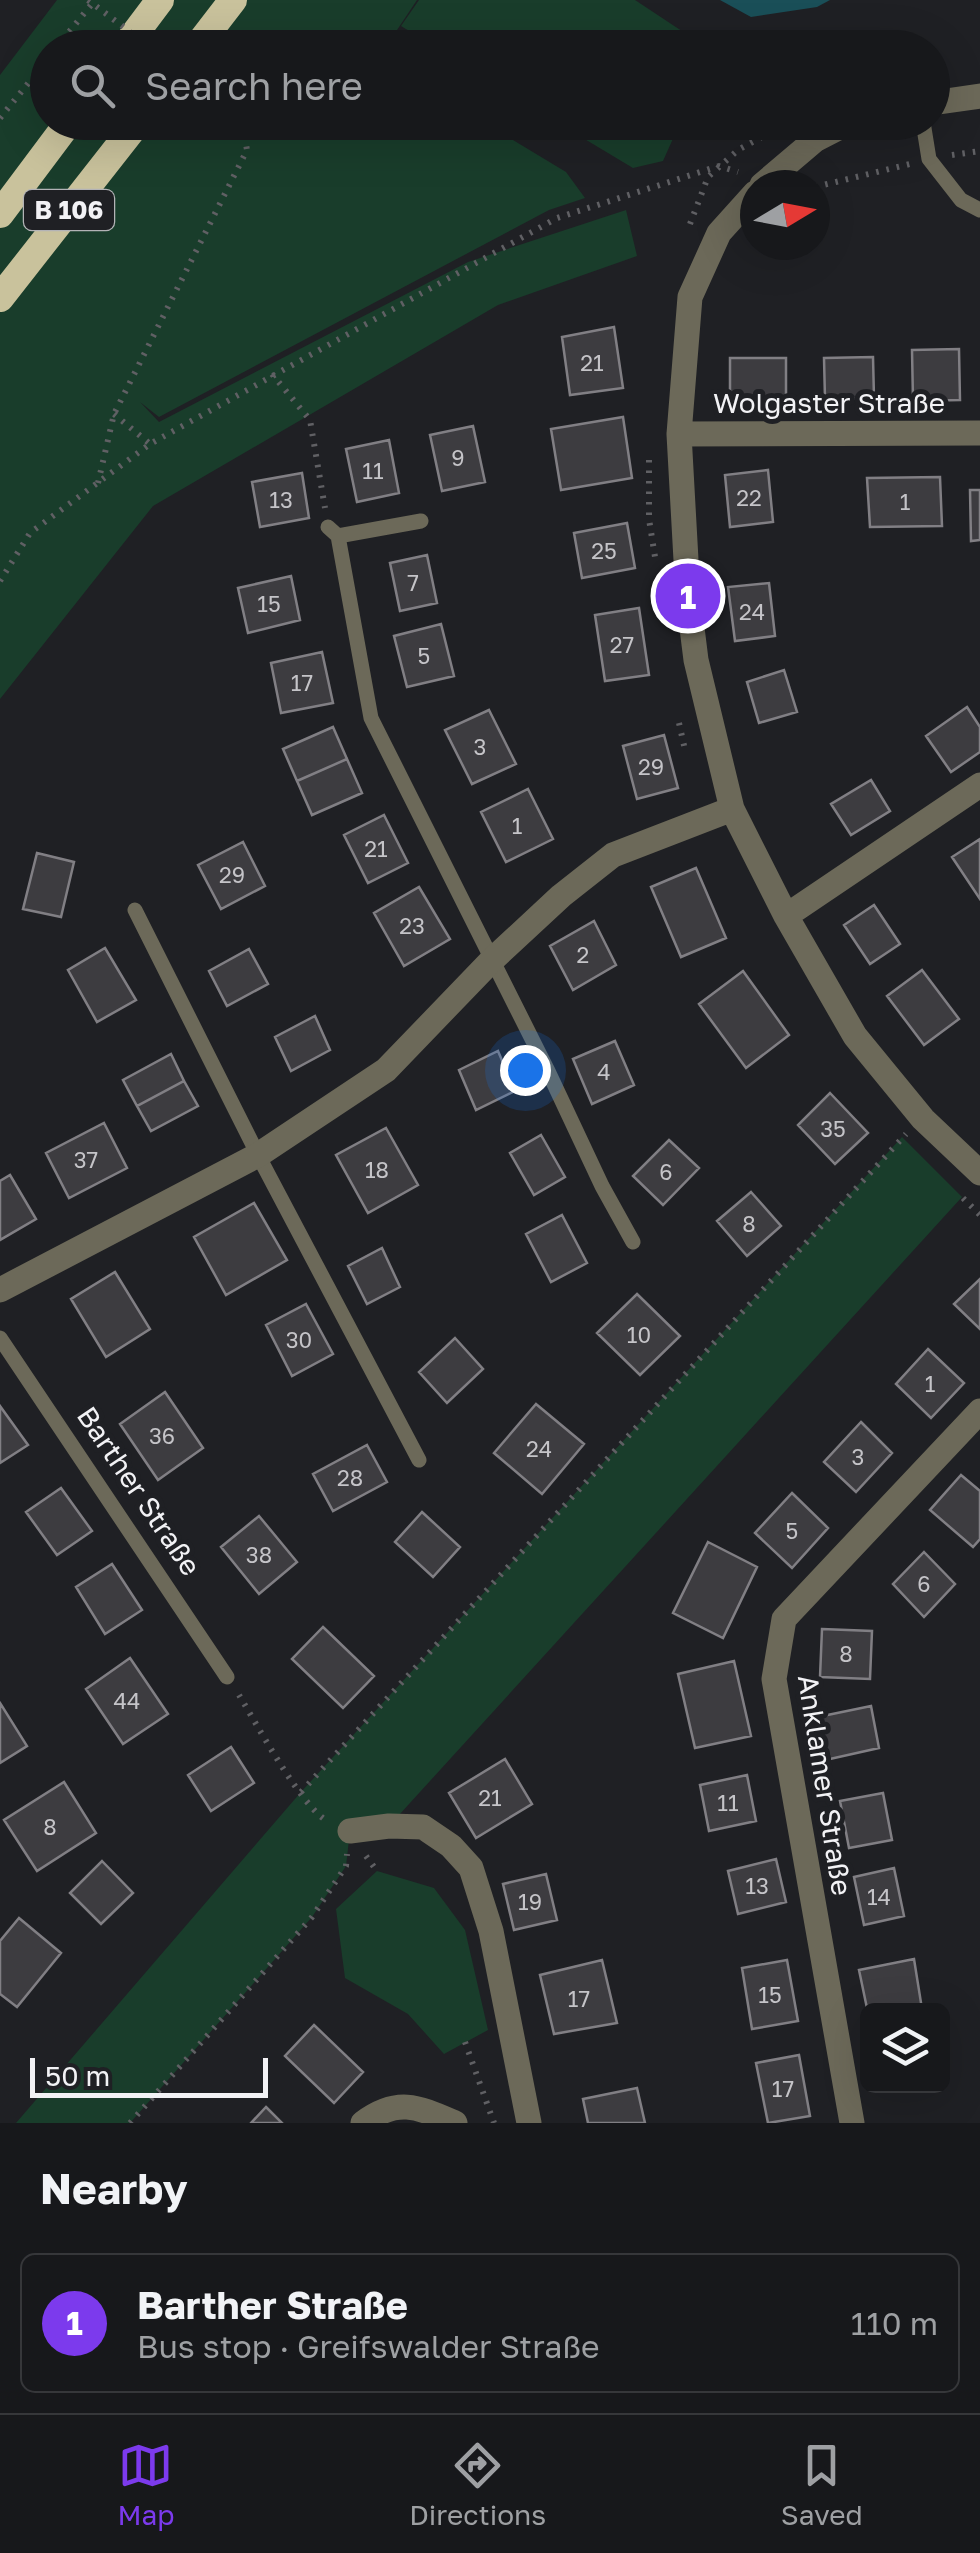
<!DOCTYPE html>
<html lang="en">
<head>
<meta charset="utf-8">
<style>
	body { margin:0; font-family:"Golos Text",sans-serif; background:#202124; color:#f1f3f6 }
	.controls { position:absolute; right:30px; bottom:30px; display:grid; overflow:hidden; border-radius:15px; box-shadow:0 10px 40px #0002 }
	.controls button { width:90px; height:90px; display:grid; place-items:center; padding:0; border:0; border-bottom:2px solid #36373a; background:#17181b; color:#f1f3f6; font:50px sans-serif }
	.compass { position:absolute; left:740px; top:170px; width:90px; height:90px; border-radius:50%; background:#17181b; box-shadow:0 10px 40px #0002; rotate:80deg }
	.scale { position:absolute; left:30px; bottom:25px; width:238px; box-sizing:border-box; padding-left:10px; border:5px solid #f2f2f5; border-top:0; font-size:28px; line-height:35px; white-space:nowrap; color:#f2f2f5; -webkit-text-stroke:8px #1f2024; paint-order:stroke }
	.you { position:absolute; left:525px; top:1070px; width:35px; height:35px; margin:-25px; border:8px solid #fff; border-radius:50%; background:#1a73e8; box-shadow:0 0 0 15px #1a73e833 }
	.badge { display:grid; place-items:center; width:65px; height:65px; border-radius:50%; background:#7c3aed; color:#fff; font-size:32px; font-weight:700 }
	.pin { position:absolute; translate:-50% -50%; border:5px solid #fff; box-shadow:0 2px 10px #0006 }
	.list { margin:0; padding:0; list-style:none }
	h2 { display:flex; justify-content:space-between; align-items:center; height:130px; margin:0; padding:0 40px; font-size:42px }
	h2 small { font-size:32px; font-weight:400; color:#9ea0a3 }
	.list li { display:grid; grid-template-columns:65px 1fr auto; gap:30px; align-items:center; box-sizing:border-box; height:140px; margin:0 20px 20px; padding:0 20px; border:2px solid #36373a; border-radius:15px }
	.list b { display:block; font-size:38px; white-space:nowrap }
	.list p { margin:0; font-size:32px; white-space:nowrap; color:#9ea0a3 }
	.list em { font-size:32px; font-style:normal; color:#9ea0a3 }
	.icon { flex:none; width:55px; height:55px; fill:none; stroke:currentColor; stroke-width:2; stroke-linecap:round; stroke-linejoin:round }
	.map { position:relative; flex:none; width:980px; height:2123px; overflow:hidden }
	.search { position:absolute; background:#17181b; box-shadow:0 10px 40px #0002; left:30px; right:30px; top:30px; height:110px; display:flex; align-items:center; gap:25px; box-sizing:border-box; padding:0 35px; border-radius:55px; color:#9ea0a3; font-size:38px }
	.sheet { height:290px; background:#17181b }
	nav { display:flex; justify-content:space-around; align-items:center; box-sizing:border-box; height:140px; border-top:2px solid #36373a; background:#17181b; font-size:28px; color:#9ea0a3 }
	nav a { display:grid; justify-items:center; gap:5px }
	nav .on { color:#7c3aed }
	.map>svg:first-child { display:block }
	.green { fill:#193d2b }
	.water { fill:#1a4f58 }
	.building { fill:#3d3c40; stroke:#817f84; stroke-width:2.5 }
	.lines { fill:none; stroke-linecap:round; stroke-linejoin:round }
	.path { stroke:#606064; stroke-width:6; stroke-dasharray:2.5 8; stroke-linecap:butt }
	.service { stroke:#6c6959; stroke-width:15 }
	.minor { stroke:#6c6959; stroke-width:25 }
	.trunk { stroke:#c9c29c; stroke-width:28 }
	.path-bridge { stroke:#606064; stroke-width:6; stroke-dasharray:2.5 8; stroke-linecap:butt }
	.labels { text-anchor:middle; stroke-width:10; stroke-linejoin:round; paint-order:stroke }
	.number-label { font-size:22px; fill:#c5c4c8 }
	.shield { fill:#1f2024; stroke:#b3b3b6; stroke-width:2.5 }
	.shield-label { font-size:25px; font-weight:bold; fill:#f2f2f5 }
	.street-label { font-size:28px; fill:#f2f2f5; stroke:#1f2024 }
</style>
</head>
<body>
<div class="map">
<svg width="980" height="2123" viewBox="0 0 980 2123">
	<rect width="100%" height="100%" fill="#1f2024"/>
	<path class="green" d="M57,0H417L397,30L422,47L48,48V122L485,123L566,172L585,198L549,210L159,417L140,402L159,422L468,262L626,210L637,256L498,305L153,506L0,699V75Z
		M419,0H635L706,47H436L401,26Z
		M558,123H680L663,161L633,168Z
		M902,1137L962,1197L389,1826L350,1831L346,1866L312,1917L130,2123H16L301,1792Z
		M377,1871L434,1888L465,1930L488,2030L444,2054L408,2014L345,1978L336,1909Z"/>
	<path class="water" d="M720,0H830L817,7L751,17Z"/>
	<path class="building" d="M614,327L623,388L570,395L562,337Z
		M959,349L960,400L913,401L912,350Z
		M873,357L874,398L825,399L824,358Z
		M730,358H786V402H730Z
		M623,417L632,478L561,490L551,429Z
		M473,426L485,482L442,491L430,435Z
		M389,440L399,493L357,502L346,449Z
		M768,470L773,522L730,527L725,475Z
		M302,473L309,518L260,527L252,482Z
		M940,477L942,526L870,527L867,478Z
		M970,490H980V540L971,541Z
		M627,523L635,568L582,578L574,533Z
		M427,555L437,603L400,611L390,563Z
		M291,576L300,620L248,633L238,588Z
		M769,583L775,636L735,641L728,587Z
		M639,608L649,675L605,681L595,615Z
		M441,624L454,676L407,687L394,636Z
		M322,652L333,703L281,713L271,663Z
		M784,670L797,712L759,723L747,682Z
		M967,707L980,727V752L951,772L926,736Z
		M489,710L516,764L472,784L445,730Z
		M333,727L347,759L297,781L283,749Z
		M664,735L678,788L637,799L623,746Z
		M347,759L362,793L312,815L297,781Z
		M871,780L890,811L851,835L831,804Z
		M528,789L553,839L506,862L481,812Z
		M384,815L408,863L368,883L344,835Z
		M980,839V899L952,857Z
		M243,842L265,886L221,909L198,865Z
		M37,853L74,862L61,917L23,909Z
		M696,868L726,938L681,957L651,887Z
		M419,887L450,939L404,966L374,913Z
		M874,905L900,944L870,964L844,925Z
		M594,921L616,965L573,990L550,946Z
		M105,948L136,1000L97,1022L68,970Z
		M249,949L268,984L227,1006L209,971Z
		M922,970L959,1019L924,1045L887,996Z
		M743,971L789,1035L746,1068L699,1004Z
		M315,1016L330,1050L291,1071L275,1037Z
		M615,1041L634,1085L592,1104L573,1059Z
		M498,1051L515,1091L476,1110L459,1070Z
		M171,1054L184,1081L137,1106L123,1080Z
		M184,1081L198,1106L151,1131L137,1106Z
		M830,1093L868,1133L835,1164L798,1125Z
		M104,1123L127,1168L69,1198L46,1153Z
		M386,1128L418,1185L368,1213L336,1155Z
		M541,1135L565,1177L534,1195L510,1153Z
		M669,1140L699,1168L663,1205L633,1176Z
		M10,1175L36,1219L0,1240V1181Z
		M751,1192L781,1226L747,1256L717,1221Z
		M254,1203L287,1260L226,1295L194,1237Z
		M562,1215L587,1263L551,1282L526,1234Z
		M382,1248L400,1287L367,1304L348,1266Z
		M115,1272L150,1329L106,1357L71,1299Z
		M980,1279V1329L954,1304Z
		M637,1294L680,1336L640,1375L597,1333Z
		M306,1304L333,1354L292,1376L266,1325Z
		M455,1338L483,1369L447,1403L419,1372Z
		M928,1349L964,1383L931,1418L896,1384Z
		M165,1392L203,1448L158,1480L120,1424Z
		M536,1404L584,1444L542,1494L494,1453Z
		M0,1406L28,1445L0,1463Z
		M861,1422L892,1453L856,1492L824,1462Z
		M367,1445L387,1482L333,1511L313,1474Z
		M961,1475L980,1491V1539L973,1547L930,1510Z
		M61,1488L92,1531L57,1555L26,1512Z
		M792,1493L828,1528L792,1568L755,1533Z
		M422,1512L460,1547L433,1577L395,1542Z
		M259,1516L297,1562L259,1594L221,1547Z
		M708,1542L757,1567L723,1638L673,1613Z
		M924,1552L955,1584L924,1617L893,1584Z
		M112,1564L142,1610L105,1634L76,1587Z
		M323,1627L374,1676L343,1708L292,1659Z
		M822,1629L872,1631L870,1679L820,1677Z
		M130,1658L168,1714L123,1744L86,1689Z
		M734,1661L751,1736L695,1748L678,1674Z
		M0,1703L27,1746L0,1763Z
		M871,1706L879,1748L821,1761L813,1718Z
		M231,1747L254,1783L211,1811L188,1775Z
		M505,1759L532,1804L476,1838L449,1793Z
		M747,1775L756,1821L709,1831L700,1785Z
		M64,1782L96,1833L37,1871L4,1820Z
		M883,1793L892,1840L849,1848L840,1801Z
		M776,1859L786,1902L738,1914L728,1871Z
		M102,1861L133,1893L101,1924L70,1893Z
		M894,1868L904,1916L864,1925L854,1877Z
		M546,1874L557,1920L514,1930L503,1884Z
		M19,1918L61,1953L17,2007L0,1994V1941Z
		M914,1959L922,2009L868,2010V2013L859,1970Z
		M602,1960L617,2023L554,2034L540,1975Z
		M787,1960L798,2021L752,2029L742,1968Z
		M314,2025L363,2072L334,2103L285,2056Z
		M799,2055L810,2116L768,2123L756,2063Z
		M637,2088L645,2123H588L583,2099Z
		M266,2107L282,2123H251Z"/>
	<g class="lines">
		<path class="path" d="M56,48L95,0
			M0,118L48,59
			M952,155L980,151
			M815,187L910,164
			M690,224L708,177L738,150L789,122
			M272,374L310,420L325,508
			M114,414L150,444
			M649,460V519L655,557
			M98,483L114,414L247,150L242,122
			M0,581L30,533L150,444L557,218L719,166L738,172
			M679,723L685,750
			M963,1198L980,1215
			M239,1695C256,1723 303,1810 329,1822
			M301,1792L906,1134
			M366,1856L377,1871
			M465,2042L494,2123
			M130,2123L312,1917L346,1866L347,1854"/>
		<path class="service" d="M923,122L929,159L961,200L980,210
			M328,527L338,536L371,718L547,1069L602,1186L633,1242
			M338,536L421,521
			M135,910L258,1155L419,1460
			M0,1338L227,1677"/>
		<path class="minor" d="M932,103L980,96
			M762,185L815,140L850,122
			M755,193L719,233L690,297L679,434L688,596L696,660L732,809L786,916L855,1036L923,1119L980,1173
			M679,434L980,433
			M786,916L980,785
			M0,1290L258,1155L386,1070L491,961L561,896L613,855L732,809
			M350,1831L389,1826L423,1827L451,1846L471,1868L491,1931L529,2123
			M363,2123C398,2097 418,2107 455,2123
			M852,2123L774,1679L784,1619L980,1411"/>
		<path class="trunk" d="M124,48L160,0
			M196,48L233,0
			M0,214L69,122
			M0,298L138,122"/>
		<path class="path-bridge" d="M88,0L151,48"/>
	</g>
	<g class="labels">
		<g class="number-label">
			<text x="592" y="371">21</text>
			<text x="458" y="466">9</text>
			<text x="373" y="479">11</text>
			<text x="749" y="506">22</text>
			<text x="281" y="508">13</text>
			<text x="905" y="510">1</text>
			<text x="604" y="559">25</text>
			<text x="413" y="591">7</text>
			<text x="269" y="612">15</text>
			<text x="752" y="620">24</text>
			<text x="622" y="653">27</text>
			<text x="424" y="664">5</text>
			<text x="302" y="691">17</text>
			<text x="480" y="755">3</text>
			<text x="651" y="775">29</text>
			<text x="517" y="834">1</text>
			<text x="376" y="857">21</text>
			<text x="232" y="883">29</text>
			<text x="412" y="934">23</text>
			<text x="583" y="963">2</text>
			<text x="604" y="1080">4</text>
			<text x="833" y="1137">35</text>
			<text x="86" y="1168">37</text>
			<text x="377" y="1178">18</text>
			<text x="666" y="1180">6</text>
			<text x="749" y="1232">8</text>
			<text x="639" y="1343">10</text>
			<text x="299" y="1348">30</text>
			<text x="930" y="1392">1</text>
			<text x="162" y="1444">36</text>
			<text x="539" y="1457">24</text>
			<text x="858" y="1465">3</text>
			<text x="350" y="1486">28</text>
			<text x="792" y="1539">5</text>
			<text x="259" y="1563">38</text>
			<text x="924" y="1592">6</text>
			<text x="846" y="1662">8</text>
			<text x="127" y="1709">44</text>
			<text x="490" y="1806">21</text>
			<text x="728" y="1811">11</text>
			<text x="50" y="1835">8</text>
			<text x="757" y="1894">13</text>
			<text x="879" y="1905">14</text>
			<text x="530" y="1910">19</text>
			<text x="770" y="2003">15</text>
			<text x="579" y="2007">17</text>
			<text x="783" y="2097">17</text>
		</g>
		<rect class="shield" x="24" y="190" width="90" height="40" rx="8"/>
		<g class="shield-label">
			<text x="69" y="219">B 106</text>
		</g>
		<g class="street-label">
			<text x="829" y="413">Wolgaster Straße</text>
			<text transform="translate(139 1491) rotate(56)" y="10">Barther Straße</text>
			<text transform="translate(825 1785) rotate(81)" y="10">Anklamer Straße</text>
		</g>
	</g>
</svg>
<div class="controls">
<button><svg class="icon" aria-label="layers" viewBox="0 0 24 24"><path d="M12 4l9 5-9 5-9-5zM3 14l9 5 9-5"/></svg></button>
</div>
<svg class="compass" viewBox="-18 -18 36 36"><path d="M0-13l5 13h-10z" fill="#e53935"/><path d="M0 13l5-13h-10z" fill="#9ea0a3"/></svg>
<div class="scale">50 m</div>
<div class="you"></div>
<div class="pin badge" style="left:688px;top:596px">1</div>
<div class="search"><svg class="icon" aria-label="search" viewBox="0 0 24 24"><circle cx="10" cy="10" r="6"/><path d="M15 15l6 6"/></svg>Search here</div>
</div>
<section class="sheet">
<h2>Nearby<small></small></h2>
<ul class="list">
<li><span class="badge">1</span><div><b>Barther Straße</b><p>Bus stop · Greifswalder Straße</p></div><em>110 m</em></li>
</ul>
</section>
<nav>
<a class="on"><svg class="icon" aria-label="map" viewBox="0 0 24 24"><path d="M3 6l6-2 6 2 6-2v14l-6 2-6-2-6 2zM9 4v14M15 6v14"/></svg>Map</a>
<a><svg class="icon" aria-label="directions" viewBox="0 0 24 24"><path d="M12 3l9 9-9 9-9-9zM9 14v-3h6M13 9l2 2-2 2"/></svg>Directions</a>
<a><svg class="icon" aria-label="saved" viewBox="0 0 24 24"><path d="M7 4h10v16l-5-4-5 4z"/></svg>Saved</a>
</nav>
</body>
</html>
